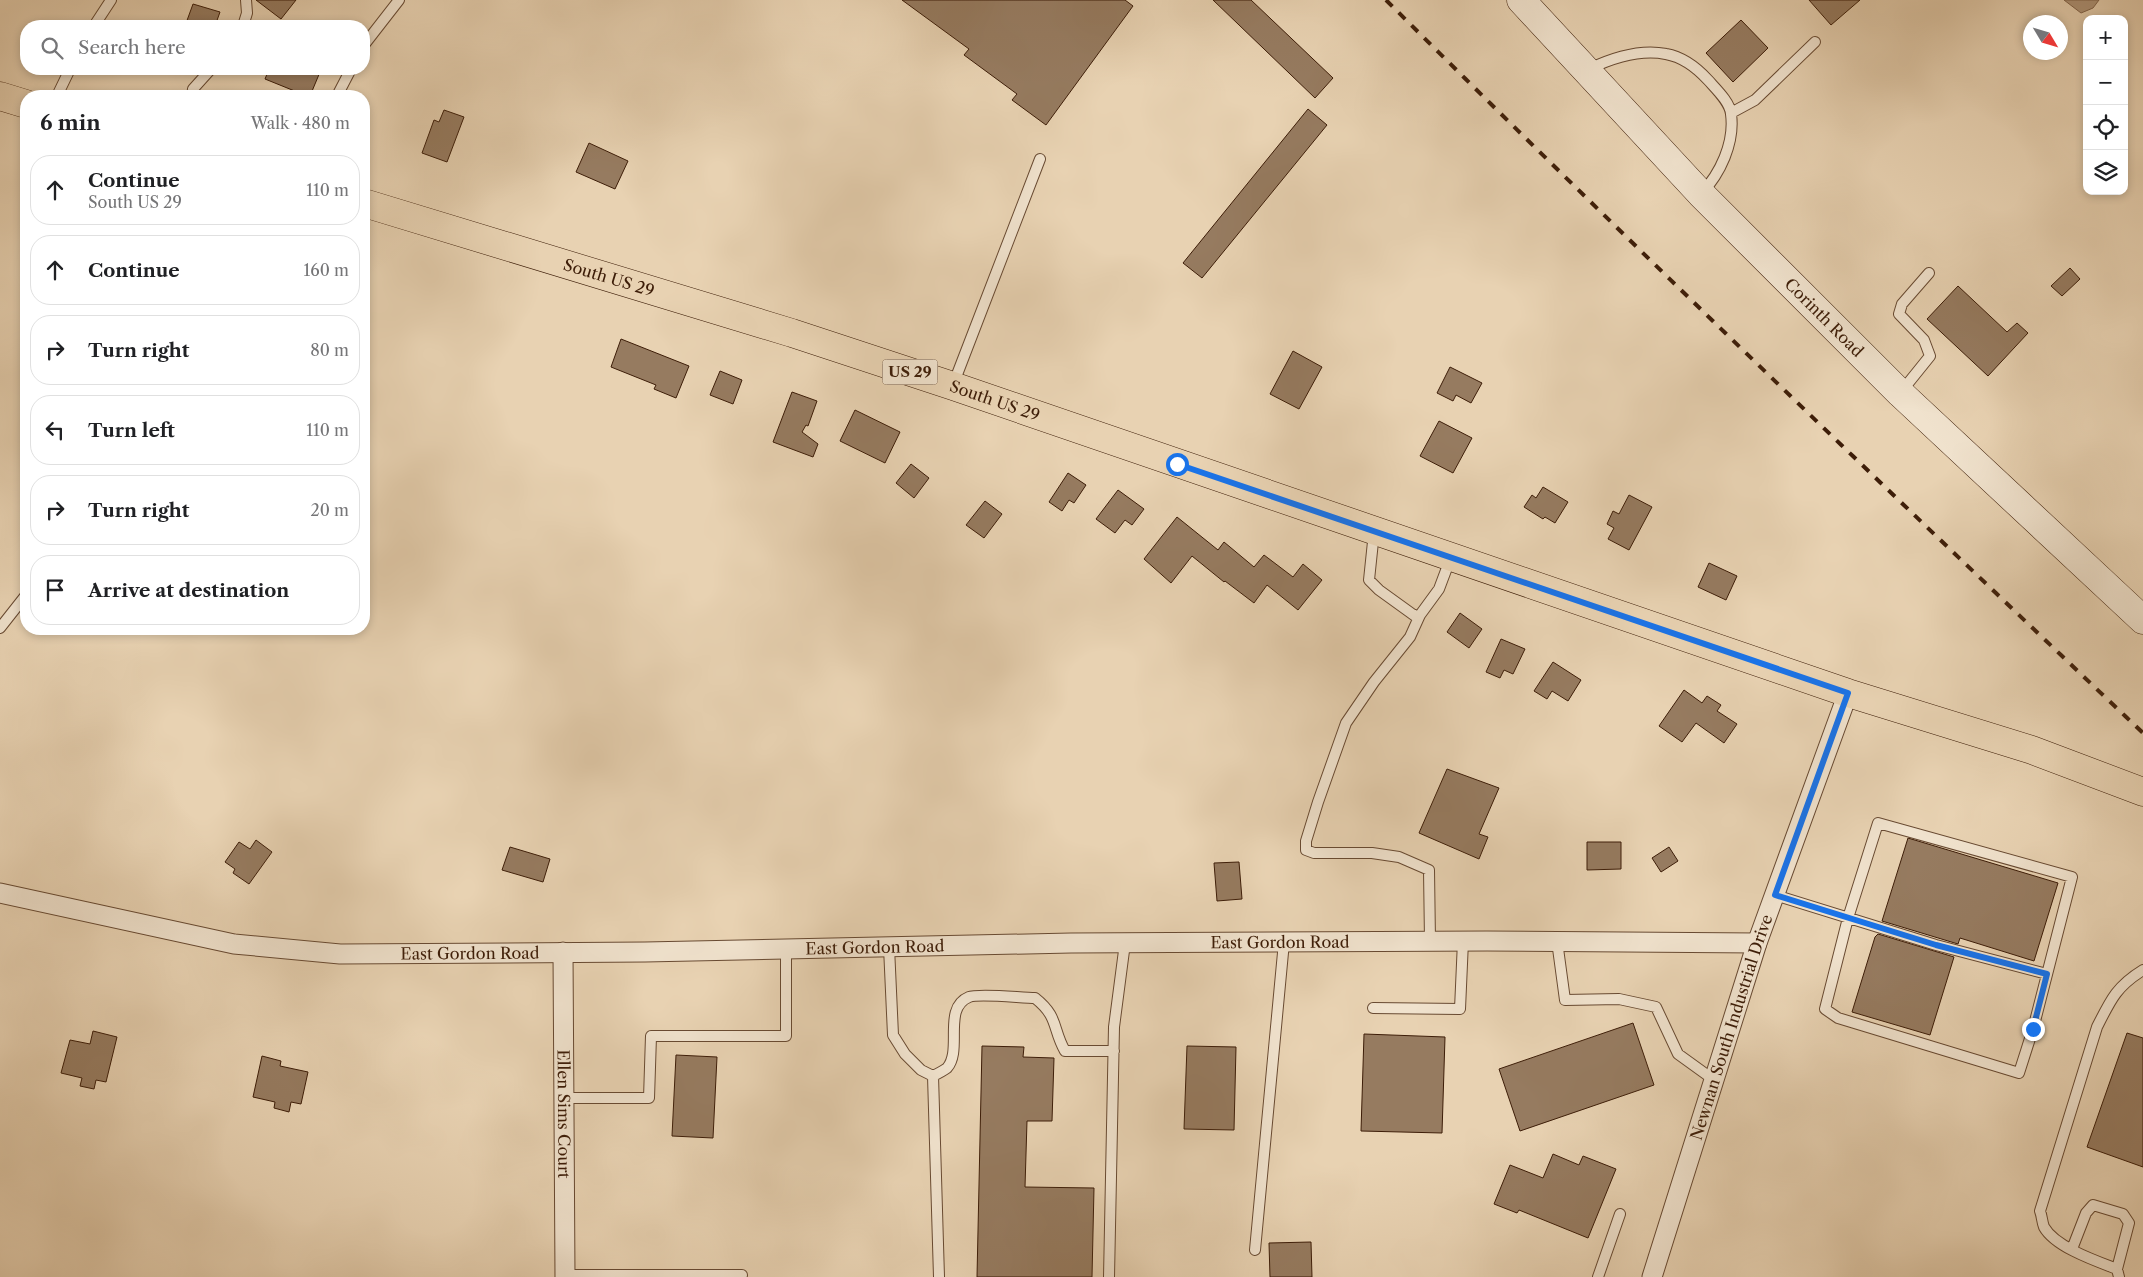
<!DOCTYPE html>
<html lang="en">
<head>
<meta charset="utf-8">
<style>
	body { margin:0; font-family:"Libre Caslon Text",serif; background:#f2f2f2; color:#202124 }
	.controls { position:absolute; right:15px; top:15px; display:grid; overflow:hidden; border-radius:10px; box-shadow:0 2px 8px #0003 }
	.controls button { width:45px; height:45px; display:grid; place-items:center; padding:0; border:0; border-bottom:1px solid #e0e0e0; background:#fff; color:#202124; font:25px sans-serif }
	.compass { position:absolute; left:2023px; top:15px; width:45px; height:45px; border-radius:50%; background:#fff; box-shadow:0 2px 8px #0003; rotate:128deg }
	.stop { position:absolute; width:15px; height:15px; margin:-11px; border:4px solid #1a73e8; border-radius:50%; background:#fff }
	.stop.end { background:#1a73e8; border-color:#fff; box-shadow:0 1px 5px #0008 }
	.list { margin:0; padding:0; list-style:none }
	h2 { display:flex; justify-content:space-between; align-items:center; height:65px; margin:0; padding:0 20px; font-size:21px }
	h2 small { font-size:16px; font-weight:400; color:#757577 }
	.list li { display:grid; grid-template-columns:32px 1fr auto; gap:15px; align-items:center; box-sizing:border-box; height:70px; margin:0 10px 10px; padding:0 10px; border:1px solid #e0e0e0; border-radius:20px }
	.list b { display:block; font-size:19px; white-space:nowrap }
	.list p { margin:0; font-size:16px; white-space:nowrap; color:#757577 }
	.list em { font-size:16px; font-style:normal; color:#757577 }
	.icon { flex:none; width:28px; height:28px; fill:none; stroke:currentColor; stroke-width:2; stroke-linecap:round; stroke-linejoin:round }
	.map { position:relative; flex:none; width:2143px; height:1277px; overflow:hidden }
	.search { position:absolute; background:#fff; box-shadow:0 2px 8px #0003; left:20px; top:20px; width:350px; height:55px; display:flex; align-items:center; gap:12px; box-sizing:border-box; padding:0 18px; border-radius:20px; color:#757577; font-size:19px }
	.panel { position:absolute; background:#fff; box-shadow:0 2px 8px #0003; left:20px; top:90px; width:350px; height:545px; border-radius:20px }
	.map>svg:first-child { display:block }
	.water { fill:#ae9478; stroke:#81644b }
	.building { fill:#967b60; stroke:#3d1d08 }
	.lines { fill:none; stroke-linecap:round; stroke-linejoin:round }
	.lane-casing { stroke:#684a32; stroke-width:12 }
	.street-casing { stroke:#684a32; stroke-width:21 }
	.secondary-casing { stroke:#3d1d08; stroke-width:29 }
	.primary-casing { stroke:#3d1d08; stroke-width:29 }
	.lane { stroke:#f0e2cd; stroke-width:10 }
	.street { stroke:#f0e2cd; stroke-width:19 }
	.secondary { stroke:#f0e2cd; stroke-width:28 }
	.primary { stroke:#e8d2b2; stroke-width:28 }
	.rail { stroke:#3d1d08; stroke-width:4; stroke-dasharray:9 9; stroke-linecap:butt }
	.route { stroke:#1a73e8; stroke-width:6 }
	.labels { text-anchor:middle; stroke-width:5; stroke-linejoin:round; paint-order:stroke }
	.shield { fill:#f0e2cd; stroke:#735843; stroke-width:1 }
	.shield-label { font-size:15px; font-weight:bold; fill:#3d1d08 }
	.street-label { font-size:16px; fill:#3d1d08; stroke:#f0e2cd }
</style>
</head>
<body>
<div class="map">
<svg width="2143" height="1277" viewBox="0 0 2143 1277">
	<rect width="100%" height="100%" fill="#e8d2b2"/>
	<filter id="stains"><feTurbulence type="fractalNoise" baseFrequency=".004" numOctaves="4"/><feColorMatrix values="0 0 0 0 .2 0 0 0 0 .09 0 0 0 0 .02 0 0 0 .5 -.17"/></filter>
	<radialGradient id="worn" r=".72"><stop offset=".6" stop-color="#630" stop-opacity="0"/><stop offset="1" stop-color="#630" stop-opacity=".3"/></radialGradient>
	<path class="water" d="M2064,0H2099L2093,8L2081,13Z"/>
	<path class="building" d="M256,0H296L281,19Z
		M902,0H1125L1133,6L1046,125L1012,100L1017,94L964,55L969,49Z
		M1213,0H1251L1333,78L1315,98Z
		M1809,0H1860L1831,25Z
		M193,4L220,12L215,26H185Z
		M1741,20L1768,48L1733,82L1706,53Z
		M269,69H311L320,72L310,96H307L265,79Z
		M1308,109L1327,125L1202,278L1183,263Z
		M444,110L464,117L447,162L422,153L434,120L439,122Z
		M589,143L628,161L615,189L576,172Z
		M2070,268L2080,279L2062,296L2051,286Z
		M1958,286L2007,332L2017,323L2028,333L1988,376L1927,319Z
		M621,339L689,366L676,398L654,389L656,385L611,367Z
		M1293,351L1322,367L1299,409L1270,394Z
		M1450,367L1482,383L1471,403L1456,395L1453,401L1437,393Z
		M720,371L742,380L733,404L710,395Z
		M792,392L817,401L808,426L806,425L802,432L818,444L813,457L773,442Z
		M855,410L900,432L885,463L840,441Z
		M1439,421L1472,438L1453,473L1420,456Z
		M911,464L929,478L914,498L896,483Z
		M1068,473L1086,485L1074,503L1069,500L1062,511L1049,502Z
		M1543,487L1568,502L1555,523L1545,517L1543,519L1524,507L1532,495L1536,498Z
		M1118,490L1144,509L1132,525L1125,520L1115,533L1096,519Z
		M1629,495L1652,507L1629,550L1608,539L1614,528L1607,524L1613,511L1619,514Z
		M985,501L1002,514L984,538L966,525Z
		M1177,517L1218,550L1224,542L1254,567L1264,555L1293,577L1303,564L1322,580L1298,610L1267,585L1254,603L1225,581L1224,582L1192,556L1171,583L1144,559Z
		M1709,563L1737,576L1726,600L1698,587Z
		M1460,613L1482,629L1469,648L1447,632Z
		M1501,639L1525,649L1513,674L1504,670L1500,678L1486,672Z
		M1553,662L1581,680L1568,701L1552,691L1547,699L1534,691Z
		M1684,690L1702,703L1707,696L1721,705L1717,711L1737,724L1724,743L1696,723L1682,742L1659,726Z
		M1447,769L1499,788L1479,834L1488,837L1479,859L1419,833Z
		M1908,838L2058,883L2034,961L1960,938L1958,944L1882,921Z
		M256,840L272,852L249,884L233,873L235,869L225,862L239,842L250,849Z
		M1587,842H1621V869L1587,870Z
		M510,847L550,859L543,882L502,870Z
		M1669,847L1678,861L1661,872L1652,858Z
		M1239,862L1242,899L1217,901L1214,863Z
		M1878,934L1954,957L1930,1035L1852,1012L1875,937Z
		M1633,1023L1654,1085L1520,1131L1499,1069Z
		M93,1031L117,1037L106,1082L96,1080L94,1089L80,1086L82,1078L61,1073L70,1040L90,1044Z
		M2127,1033L2143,1038V1167L2087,1147Z
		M1364,1034L1445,1037L1442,1133L1361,1131Z
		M982,1046L1024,1047L1023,1057L1054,1058L1052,1121H1027L1025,1187L1094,1188L1092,1277H977Z
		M1187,1046L1236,1047L1234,1130L1184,1129Z
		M676,1055L717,1057L713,1138L672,1136Z
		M262,1056L281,1061L280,1066L308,1072L301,1104L291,1102L289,1112L274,1108L275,1102L253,1097Z
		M1553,1154L1579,1165L1583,1156L1616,1169L1588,1238L1519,1210L1517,1213L1494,1204L1510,1165L1543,1178Z
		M1311,1242L1312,1277H1270L1269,1243Z"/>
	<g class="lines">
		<defs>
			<path id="lane" d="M94,26L111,0
				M243,26L247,13L246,0
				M364,45L399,0
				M1589,69C1612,58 1641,49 1666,54C1683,57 1697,68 1708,80C1716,89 1730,102 1731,114C1735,143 1720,174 1701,194
				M57,96L70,69
				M192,96L193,89L211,69
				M337,96L351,69
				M1731,113L1755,100L1815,42
				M953,385L1040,159
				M1901,392L1930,356L1924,340L1899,314L1902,304L1929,273
				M1374,532L1369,580L1379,590L1415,616L1420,615L1439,589L1451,557
				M1420,615L1410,637L1374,682L1346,723L1318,802L1306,841V850L1314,853H1372L1399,857L1429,870L1430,941
				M0,628L26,595
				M1878,823L2072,877L2033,1029L2019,1073L1838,1018L1825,1009L1848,918Z
				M1775,895L1936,945L2047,974
				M1557,941L1565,1000L1619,999L1656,1007L1678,1054L1714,1080
				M889,947L893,1035L905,1054L921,1070L933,1076L939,1277
				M1373,1008L1460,1009L1463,941
				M933,1076C937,1074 943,1071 947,1068C963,1050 942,1008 969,997C979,993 1022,998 1035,998C1059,1017 1052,1028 1065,1051H1114
				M564,1098H649L651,1036H786V949
				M2072,1249L2086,1213L2093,1205L2123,1214L2129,1223L2117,1269
				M1255,1250L1284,942
				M565,1275H742
				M1109,1277L1114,1027L1125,943
				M1598,1277L1620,1214
				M2119,1277L2117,1269C2096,1261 2055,1247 2044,1227C2042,1222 2042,1216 2040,1211L2097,1027C2111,999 2117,986 2143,970"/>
			<g id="street">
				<path id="s1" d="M0,893L234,944L340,954L645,952L1071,943L1487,941L1757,943"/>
				<path id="s2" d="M563,952L565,1277"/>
				<path id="s3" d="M1652,1277L1757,943L1848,693"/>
			</g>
			<g id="secondary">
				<path id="s4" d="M1521,0L1701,194L1900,393L2143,620"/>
			</g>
			<g id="primary">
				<path d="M0,96L26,104"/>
				<path id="s5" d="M364,203L792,333L953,386L1848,693L2032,750L2143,792"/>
			</g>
		</defs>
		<use href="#lane" class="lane-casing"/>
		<use href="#street" class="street-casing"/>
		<use href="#secondary" class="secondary-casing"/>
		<use href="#primary" class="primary-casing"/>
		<use href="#lane" class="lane"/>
		<use href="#street" class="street"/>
		<use href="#secondary" class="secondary"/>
		<use href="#primary" class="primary"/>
		<path class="rail" d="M1386,0C1635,248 1888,491 2143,733"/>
	</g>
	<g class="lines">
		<path class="route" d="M1177,464L1848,693L1775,895L1936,945L2047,974L2033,1029"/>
	</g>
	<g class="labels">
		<rect class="shield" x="882.5" y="359.5" width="55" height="25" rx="4"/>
		<g class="shield-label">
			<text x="910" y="377">US 29</text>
		</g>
		<g class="street-label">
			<text dy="6" stroke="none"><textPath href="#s5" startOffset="256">South US 29</textPath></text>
			<text dy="6" stroke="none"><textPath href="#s4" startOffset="439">Corinth Road</textPath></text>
			<text dy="6" stroke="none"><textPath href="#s5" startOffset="661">South US 29</textPath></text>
			<text dy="6" stroke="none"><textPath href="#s1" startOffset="1286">East Gordon Road</textPath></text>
			<text dy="6" stroke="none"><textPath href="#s1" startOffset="881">East Gordon Road</textPath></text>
			<text dy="6" stroke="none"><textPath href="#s1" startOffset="476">East Gordon Road</textPath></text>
			<text dy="6" stroke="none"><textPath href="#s3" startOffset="262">Newnan South Industrial Drive</textPath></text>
			<text dy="6" stroke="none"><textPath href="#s2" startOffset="162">Ellen Sims Court</textPath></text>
		</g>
	</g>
	<rect width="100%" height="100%" filter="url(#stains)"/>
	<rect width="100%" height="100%" fill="url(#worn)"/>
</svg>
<div class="controls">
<button>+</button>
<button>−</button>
<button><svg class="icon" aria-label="locate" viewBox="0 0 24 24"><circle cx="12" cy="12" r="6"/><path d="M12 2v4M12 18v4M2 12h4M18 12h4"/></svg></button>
<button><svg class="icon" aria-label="layers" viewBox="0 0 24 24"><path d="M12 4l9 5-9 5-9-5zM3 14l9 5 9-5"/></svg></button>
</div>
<svg class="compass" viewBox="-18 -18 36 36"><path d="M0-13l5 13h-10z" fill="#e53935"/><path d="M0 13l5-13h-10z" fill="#757577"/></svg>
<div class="stop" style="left:1177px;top:464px"></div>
<div class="stop end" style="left:2033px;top:1029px"></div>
<div class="search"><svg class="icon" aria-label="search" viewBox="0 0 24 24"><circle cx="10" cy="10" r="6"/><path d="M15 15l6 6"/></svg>Search here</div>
<section class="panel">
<h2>6 min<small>Walk · 480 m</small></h2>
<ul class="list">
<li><svg class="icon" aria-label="ahead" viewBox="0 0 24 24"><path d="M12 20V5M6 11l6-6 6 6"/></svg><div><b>Continue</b><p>South US 29</p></div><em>110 m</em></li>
<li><svg class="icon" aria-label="ahead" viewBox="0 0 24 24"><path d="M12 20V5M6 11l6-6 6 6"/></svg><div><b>Continue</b></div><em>160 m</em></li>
<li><svg class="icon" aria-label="right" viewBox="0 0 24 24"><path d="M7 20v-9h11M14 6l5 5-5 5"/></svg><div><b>Turn right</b></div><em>80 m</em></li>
<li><svg class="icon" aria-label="left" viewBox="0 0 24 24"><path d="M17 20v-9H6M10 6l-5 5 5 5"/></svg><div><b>Turn left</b></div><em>110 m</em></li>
<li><svg class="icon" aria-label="right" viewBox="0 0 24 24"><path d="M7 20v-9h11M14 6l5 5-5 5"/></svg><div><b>Turn right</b></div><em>20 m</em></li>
<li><svg class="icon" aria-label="arrive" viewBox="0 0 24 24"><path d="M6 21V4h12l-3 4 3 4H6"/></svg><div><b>Arrive at destination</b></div></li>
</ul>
</section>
</div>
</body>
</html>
